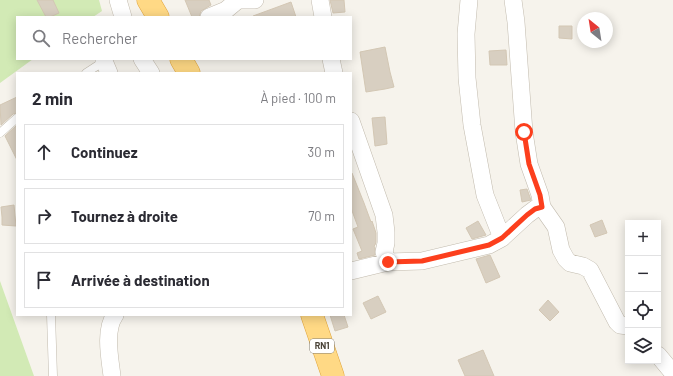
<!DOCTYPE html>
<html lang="fr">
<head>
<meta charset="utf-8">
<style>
	body { margin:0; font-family:Barlow,sans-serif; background:#f2f2f3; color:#2b2b33 }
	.controls { position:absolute; right:12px; bottom:12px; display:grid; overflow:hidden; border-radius:0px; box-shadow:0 2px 10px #0003 }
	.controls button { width:36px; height:36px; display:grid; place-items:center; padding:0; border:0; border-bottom:1px solid #e1e1e2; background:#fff; color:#2b2b33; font:20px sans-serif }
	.compass { position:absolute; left:577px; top:12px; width:36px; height:36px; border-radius:50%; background:#fff; box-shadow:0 2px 10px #0003; rotate:330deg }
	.stop { position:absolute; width:12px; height:12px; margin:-9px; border:3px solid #fc3f1d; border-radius:50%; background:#fff }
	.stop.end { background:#fc3f1d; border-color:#fff; box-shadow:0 1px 4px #0008 }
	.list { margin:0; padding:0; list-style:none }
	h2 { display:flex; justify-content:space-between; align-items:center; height:52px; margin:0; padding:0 16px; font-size:17px }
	h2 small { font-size:13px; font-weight:400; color:#7c7c81 }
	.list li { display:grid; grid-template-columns:26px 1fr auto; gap:12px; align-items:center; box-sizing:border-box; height:56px; margin:0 8px 8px; padding:0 8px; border:1px solid #e1e1e2; border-radius:0px }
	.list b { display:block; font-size:15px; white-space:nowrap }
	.list em { font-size:13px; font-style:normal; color:#7c7c81 }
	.icon { flex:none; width:22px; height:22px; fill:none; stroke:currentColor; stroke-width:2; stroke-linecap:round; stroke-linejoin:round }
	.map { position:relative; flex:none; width:673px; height:376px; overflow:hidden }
	.search { position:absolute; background:#fff; box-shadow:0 2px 10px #0003; left:16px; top:16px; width:336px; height:44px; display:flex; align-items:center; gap:10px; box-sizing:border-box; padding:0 14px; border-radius:0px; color:#7c7c81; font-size:15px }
	.panel { position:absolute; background:#fff; box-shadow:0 2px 10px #0003; left:16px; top:72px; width:336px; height:244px; border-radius:0px }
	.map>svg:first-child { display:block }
	.green { fill:#d2eab5 }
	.building { fill:#d8cfc1; stroke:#d3c7b4 }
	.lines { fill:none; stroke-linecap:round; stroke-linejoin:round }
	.service-casing { stroke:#c2bbae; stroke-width:9 }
	.minor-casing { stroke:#c2bbae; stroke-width:18 }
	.trunk-casing { stroke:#e0a43c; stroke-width:23 }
	.service { stroke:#fff; stroke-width:8 }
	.minor { stroke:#fff; stroke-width:17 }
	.trunk { stroke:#ffd985; stroke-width:22 }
	.route { stroke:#fc3f1d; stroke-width:5 }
	.labels { text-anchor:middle; stroke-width:4; stroke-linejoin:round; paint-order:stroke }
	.shield { fill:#fff; stroke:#817c74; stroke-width:1 }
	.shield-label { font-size:9px; font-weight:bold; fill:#4b4439 }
</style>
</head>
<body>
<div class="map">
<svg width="673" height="376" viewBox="0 0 673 376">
	<rect width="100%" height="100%" fill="#f6f3ec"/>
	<path class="green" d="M0,0H99L102,11L93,17H17V59H33L0,83Z
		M0,281L34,376H0Z"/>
	<path class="building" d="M37,0H53L59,13L50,17H46Z
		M185,0H209L211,5L201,11L199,17H192Z
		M330,0H344L345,12L333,13Z
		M291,2L296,17H253V16Z
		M559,26H572V39L559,38Z
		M385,47L390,72L394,87L385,89L366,92L360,52Z
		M506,50L507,65H490L489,51Z
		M17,97V113L13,114L1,125L0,105Z
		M385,117L387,144L375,146L372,118Z
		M17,125V160L5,136Z
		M351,173H352L364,203L371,222L372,221L376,233V242L375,245L374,246L375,248V255L359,259L357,253L362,251L353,229L358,227L351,208Z
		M527,189L531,200L522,202L520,190Z
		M14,205L16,226L2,225V217L1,207Z
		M602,220L607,233L595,237L590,225Z
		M478,221L486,235L472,239L466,228Z
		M490,255L500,277L486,283L476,259Z
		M378,296L386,312L371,319L363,303Z
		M548,300L559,312L550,321L539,310Z
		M330,315H344L348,327L335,331Z
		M483,350L494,376H465L458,360Z"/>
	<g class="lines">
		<defs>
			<path id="service" d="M86,73L106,60
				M0,133L17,118
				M51,315L53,376"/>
			<path id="minor" d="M118,0L123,17
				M320,0L323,17
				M469,0L466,34L467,78L472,125L485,195L502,238
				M209,17L226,10L238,0H255
				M142,59L151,73
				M331,59L334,73
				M104,61L109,73
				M351,121L384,215L386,232V243L384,252L388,262
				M542,207L556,227L561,250L566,259L570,263L583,266L590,270L617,322L620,325L628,326
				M351,271L388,262L422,261L489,245L502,238L527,215L535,209L542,207L540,195L529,164L524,132L516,22L513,0
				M658,355L673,373
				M112,376C110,359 104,330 115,315"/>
			<path id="trunk" d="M148,0L158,17
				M181,59L189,73
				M312,315L333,376"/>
		</defs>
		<use href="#service" class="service-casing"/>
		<use href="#minor" class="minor-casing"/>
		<use href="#trunk" class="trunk-casing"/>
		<use href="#service" class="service"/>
		<use href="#minor" class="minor"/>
		<use href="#trunk" class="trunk"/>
	</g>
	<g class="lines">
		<path class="route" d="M388,262L422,261L489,245L502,238L527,215L535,209L542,207L540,195L529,164L524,132"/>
	</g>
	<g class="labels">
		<rect class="shield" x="310" y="339" width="24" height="14" rx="3"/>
		<g class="shield-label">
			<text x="322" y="349">RN1</text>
		</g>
	</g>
</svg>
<div class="controls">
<button>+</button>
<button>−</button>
<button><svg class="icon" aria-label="locate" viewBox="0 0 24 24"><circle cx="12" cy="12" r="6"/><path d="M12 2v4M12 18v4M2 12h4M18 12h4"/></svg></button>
<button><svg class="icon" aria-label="layers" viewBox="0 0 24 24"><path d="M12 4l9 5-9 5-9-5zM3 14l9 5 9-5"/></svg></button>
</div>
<svg class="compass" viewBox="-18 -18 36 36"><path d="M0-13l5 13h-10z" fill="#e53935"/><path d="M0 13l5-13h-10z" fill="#7c7c81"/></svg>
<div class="stop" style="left:524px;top:132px"></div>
<div class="stop end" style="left:388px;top:262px"></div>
<div class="search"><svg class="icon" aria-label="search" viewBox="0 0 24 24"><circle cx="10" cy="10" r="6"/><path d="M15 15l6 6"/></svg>Rechercher</div>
<section class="panel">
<h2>2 min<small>À pied · 100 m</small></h2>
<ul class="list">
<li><svg class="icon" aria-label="ahead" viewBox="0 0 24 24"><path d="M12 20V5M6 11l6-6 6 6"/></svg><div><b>Continuez</b></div><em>30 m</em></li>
<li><svg class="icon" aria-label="right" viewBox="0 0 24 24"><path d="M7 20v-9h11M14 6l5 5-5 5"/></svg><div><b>Tournez à droite</b></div><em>70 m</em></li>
<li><svg class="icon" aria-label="arrive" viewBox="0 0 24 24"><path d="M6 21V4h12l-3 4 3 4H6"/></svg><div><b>Arrivée à destination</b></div></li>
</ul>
</section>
</div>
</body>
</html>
